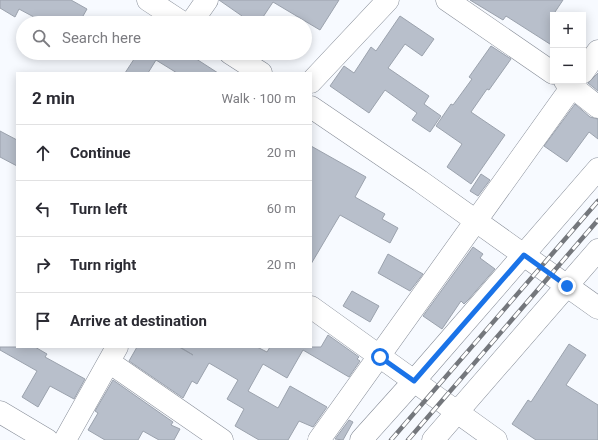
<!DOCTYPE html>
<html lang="en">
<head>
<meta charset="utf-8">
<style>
	body { margin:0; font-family:Roboto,sans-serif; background:#f2f2f3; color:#2b2b33 }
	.controls { position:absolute; right:12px; top:12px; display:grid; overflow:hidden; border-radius:0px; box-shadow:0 2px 10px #0003 }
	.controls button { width:36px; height:36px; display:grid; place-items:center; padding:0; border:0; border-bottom:1px solid #e1e1e2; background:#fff; color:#2b2b33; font:20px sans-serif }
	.stop { position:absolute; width:12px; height:12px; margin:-9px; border:3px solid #1a73e8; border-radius:50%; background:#fff }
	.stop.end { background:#1a73e8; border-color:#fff; box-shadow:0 1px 4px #0008 }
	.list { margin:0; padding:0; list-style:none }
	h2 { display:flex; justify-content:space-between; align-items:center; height:52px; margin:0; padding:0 16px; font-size:17px }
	h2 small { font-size:13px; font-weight:400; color:#7c7c81 }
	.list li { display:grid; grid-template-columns:26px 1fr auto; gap:12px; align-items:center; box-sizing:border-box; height:56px; padding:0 16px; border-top:1px solid #e1e1e2 }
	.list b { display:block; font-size:15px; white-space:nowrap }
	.list em { font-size:13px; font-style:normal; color:#7c7c81 }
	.icon { flex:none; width:22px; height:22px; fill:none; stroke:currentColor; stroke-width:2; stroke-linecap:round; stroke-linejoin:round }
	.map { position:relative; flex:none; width:598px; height:440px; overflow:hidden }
	.search { position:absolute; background:#fff; box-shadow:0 2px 10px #0003; left:16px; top:16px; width:296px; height:44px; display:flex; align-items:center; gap:10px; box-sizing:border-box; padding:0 14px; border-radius:22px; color:#7c7c81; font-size:15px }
	.panel { position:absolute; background:#fff; box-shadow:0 2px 10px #0003; left:16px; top:72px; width:296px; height:276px; border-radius:0px }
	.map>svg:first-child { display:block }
	.building { fill:#b8bfcb; stroke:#9ba2ad }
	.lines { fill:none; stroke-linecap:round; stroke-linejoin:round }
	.minor-casing { stroke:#868c97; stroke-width:23 }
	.minor { stroke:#fff; stroke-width:22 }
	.rail-casing { stroke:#74777c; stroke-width:4.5 }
	.rail { stroke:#fff; stroke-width:3; stroke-dasharray:9; stroke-linecap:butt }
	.route { stroke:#1a73e8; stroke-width:5 }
</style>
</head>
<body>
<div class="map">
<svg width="598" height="440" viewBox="0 0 598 440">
	<rect width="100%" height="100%" fill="#f7faff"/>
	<path class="building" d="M0,0H71L87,9L79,23H45L19,9L15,17L0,8Z
		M219,0H339L320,30L273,2L259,23H237L242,16Z
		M470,0H563L553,15V46L506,16L503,20Z
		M400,16L434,39L422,56L405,44L388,68L429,96L424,104L441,116L430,132L412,120L417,113L385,90L369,113L330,86L344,66L354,73L371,47L376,51Z
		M491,46L511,59L489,90L487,89L471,112L505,135L471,184L447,167L462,144L436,126L451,104L453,105L472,79L469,77Z
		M138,53H187L218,73H177L156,60L148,73H125Z
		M598,73V91L588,83Z
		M575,104L590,117L598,119V139L589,132L567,162L544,146Z
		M0,131L17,140V166L0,157Z
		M311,146L366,177L355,197L385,214L382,219L398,228L390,243L340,215L311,264Z
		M481,174L490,180L478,196L470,191Z
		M473,247L483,254L480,258L495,269L469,299L464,304L461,301L442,329L423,316Z
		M388,254L423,274L410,291L378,273Z
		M352,291L379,306L370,322L343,306Z
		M328,335L359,357L357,359L360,361L349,377L303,350L287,378L263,364L248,391L278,408L290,386L327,407L313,427L299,421L288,440H259L235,426L244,409L227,399L238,380L209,363L197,384L192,381L183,398L129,361L137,347H179L193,355L180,347H257L267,352L270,347H321Z
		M569,344L586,355L566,385L598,405V440H536L512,424L528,400L531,402Z
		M0,347H35L47,354L45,357L85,379L74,399L50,386L38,407L22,397L37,371L0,350Z
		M113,380L173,422L171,425L180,429L174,440H159L143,431L138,440H105L88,430L98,413L95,411Z
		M349,420L353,422L343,440L335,439Z"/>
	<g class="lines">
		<defs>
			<path id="minor" d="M148,0L183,23
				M447,0L553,73
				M191,23L207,0
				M230,53L261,73
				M583,72L598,51
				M565,81L598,107
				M311,82L388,0
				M311,107L420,181L598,308
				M311,307L496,440
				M109,362L222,440
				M0,412L47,440
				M65,440L117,347
				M319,440L576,81
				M361,440L414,381L598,169
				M433,440L598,250"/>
		</defs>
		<use href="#minor" class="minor-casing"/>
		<use href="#minor" class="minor"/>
		<defs>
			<path id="rail" d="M391,440L598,201
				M408,440L598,220"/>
		</defs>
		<use href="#rail" class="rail-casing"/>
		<use href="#rail" class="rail"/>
	</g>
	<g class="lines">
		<path class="route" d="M380,357L414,381L524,255L567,286"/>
	</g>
</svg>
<div class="controls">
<button>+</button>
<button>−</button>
</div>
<div class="stop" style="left:380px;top:357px"></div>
<div class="stop end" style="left:567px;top:286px"></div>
<div class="search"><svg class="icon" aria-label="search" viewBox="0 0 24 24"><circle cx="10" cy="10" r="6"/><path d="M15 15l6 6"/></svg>Search here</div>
<section class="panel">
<h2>2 min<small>Walk · 100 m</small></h2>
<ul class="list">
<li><svg class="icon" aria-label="ahead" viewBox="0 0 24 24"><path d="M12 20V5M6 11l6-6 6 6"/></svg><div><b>Continue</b></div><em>20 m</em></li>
<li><svg class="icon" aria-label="left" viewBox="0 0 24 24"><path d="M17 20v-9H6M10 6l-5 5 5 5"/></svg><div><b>Turn left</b></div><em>60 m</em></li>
<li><svg class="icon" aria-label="right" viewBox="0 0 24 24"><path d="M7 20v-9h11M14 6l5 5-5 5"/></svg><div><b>Turn right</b></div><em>20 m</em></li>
<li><svg class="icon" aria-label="arrive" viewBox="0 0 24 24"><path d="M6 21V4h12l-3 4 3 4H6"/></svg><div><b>Arrive at destination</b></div></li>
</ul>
</section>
</div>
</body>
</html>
